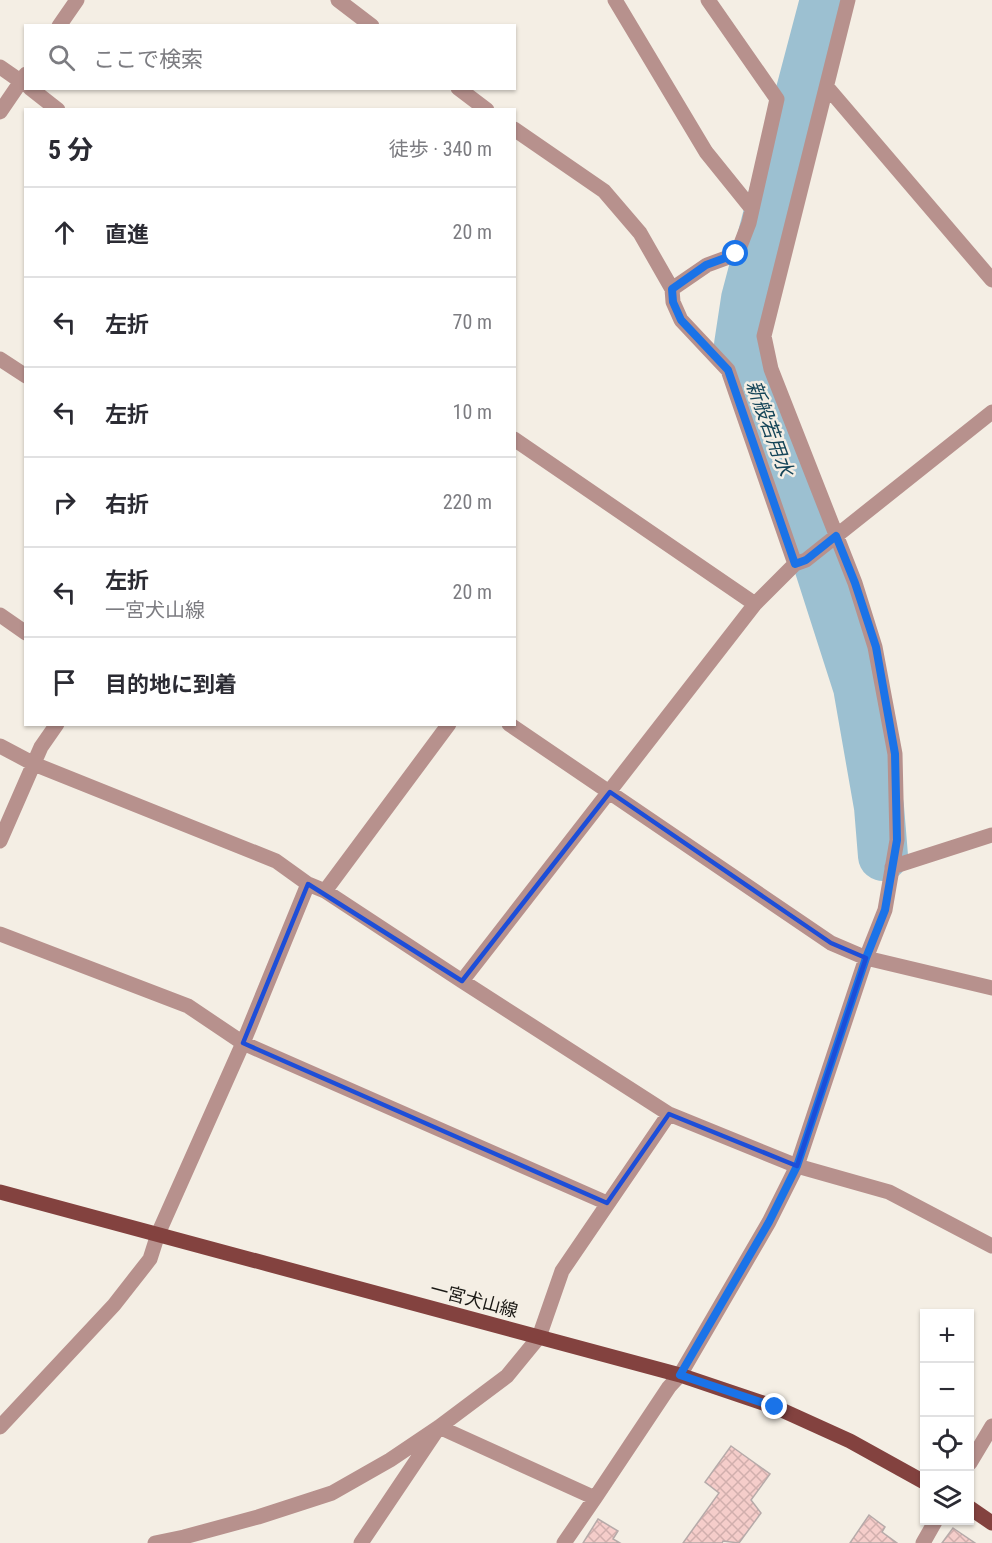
<!DOCTYPE html>
<html lang="ja">
<head>
<meta charset="utf-8">
<style>
	body { margin:0; font-family:"Roboto Condensed","Noto Sans JP",sans-serif; background:#f7f7f7; color:#2b2b33 }
	.controls { position:absolute; right:18px; bottom:18px; display:grid; overflow:hidden; border-radius:0px; box-shadow:0 2px 4px #0004 }
	.controls button { width:54px; height:54px; display:grid; place-items:center; padding:0; border:0; border-bottom:2px solid #e1e1e2; background:#fff; color:#2b2b33; font:30px sans-serif }
	.stop { position:absolute; width:18px; height:18px; margin:-14px; border:4px solid #1a73e8; border-radius:50%; background:#fff }
	.stop.end { background:#1a73e8; border-color:#fff; box-shadow:0 2px 6px #0008 }
	.list { margin:0; padding:0; list-style:none }
	h2 { display:flex; justify-content:space-between; align-items:center; height:78px; margin:0; padding:0 24px; font-size:26px }
	h2 small { font-size:20px; font-weight:400; color:#7c7c81 }
	.list li { display:grid; grid-template-columns:39px 1fr auto; gap:18px; align-items:center; box-sizing:border-box; height:90px; padding:0 24px; border-top:2px solid #e1e1e2 }
	.list b { display:block; font-size:22px; white-space:nowrap }
	.list p { margin:0; font-size:20px; white-space:nowrap; color:#7c7c81 }
	.list em { font-size:20px; font-style:normal; color:#7c7c81 }
	.icon { flex:none; width:33px; height:33px; fill:none; stroke:currentColor; stroke-width:2; stroke-linecap:round; stroke-linejoin:round }
	.map { position:relative; flex:none; width:992px; height:1543px; overflow:hidden }
	.search { position:absolute; background:#fff; box-shadow:0 2px 4px #0004; left:24px; top:24px; width:492px; height:66px; display:flex; align-items:center; gap:15px; box-sizing:border-box; padding:0 21px; border-radius:0px; color:#7c7c81; font-size:22px }
	.panel { position:absolute; background:#fff; box-shadow:0 2px 4px #0004; left:24px; top:108px; width:492px; height:618px; border-radius:0px }
	.map>svg:first-child { display:block }
	.lines { fill:none; stroke-linecap:round; stroke-linejoin:round }
	.river { stroke:#9cc0d1; stroke-width:50 }
	.building { fill:url(#building-cross-hatch); stroke:#b6aaa9; stroke-width:1.5 }
	.street { stroke:#b7918d; stroke-width:15 }
	.primary { stroke:#83423f; stroke-width:15 }
	.route { stroke:#1a73e8; stroke-width:8 }
	.marked { fill:none; stroke:#1d4ed8; stroke-width:4.5; stroke-linejoin:round }
	.labels { text-anchor:middle; stroke-width:5; stroke-linejoin:round; paint-order:stroke }
	.street-label { font-size:18px; fill:#1a1814; stroke:#f4eee4 }
	.water-label { font-size:20px; font-style:italic; fill:#154558; stroke:#f4eee4 }
</style>
</head>
<body>
<div class="map">
<svg width="992" height="1543" viewBox="0 0 992 1543">
	<defs>
		<pattern id="building-cross-hatch" width="8" height="8" patternUnits="userSpaceOnUse" patternTransform="scale(1.5)"><rect width="8" height="8" fill="#f5cdca"/><path d="M0 0l8 8M0 8l8-8" fill="none" stroke="#d1afad"/></pattern>
	</defs>
	<rect width="100%" height="100%" fill="#f4eee4"/>
	<g class="lines">
		<path class="river" d="M825,0L746,299L739,345L806,525L858,687L879,807L883,856"/>
	</g>
	<path class="building" d="M731,1446L770,1474L751,1500L761,1513L739,1543L723,1541L722,1543H683L719,1493L705,1482Z
		M869,1515L885,1527L882,1532L897,1543H850Z
		M598,1519L618,1531L613,1539L620,1543H583Z
		M953,1528L975,1543H942Z"/>
	<g class="lines">
		<path class="street" d="M338,0L372,26
			M615,0L706,152L752,209
			M59,26L77,0
			M0,67L26,85
			M827,87L992,280
			M30,88L58,110
			M458,88L487,110
			M0,112L26,74
			M514,129L604,191L640,233L672,289L707,265L737,254L749,223L777,99L708,0
			M672,289L673,302L681,320L728,370L795,564
			M0,359L26,376
			M514,439L755,604
			M0,615L26,633
			M509,724L831,943L866,958L992,988
			M0,746L34,764L276,861L308,884L325,891L462,981L669,1114L797,1166L889,1192L992,1246
			M0,841L41,747L57,724
			M892,867L992,835
			M325,891L449,724
			M0,934L188,1006L243,1043L607,1203
			M462,981L755,604L795,564L806,560L992,412
			M0,1427L114,1305L150,1259L158,1234L243,1043L308,884
			M970,1463L992,1426
			M155,1543L184,1537L258,1517L332,1493L390,1460L439,1427L507,1376L539,1337L562,1271L669,1114
			M361,1543L439,1427L595,1498
			M564,1543L595,1498L669,1387L680,1375L769,1222L797,1166L866,958L885,910L897,840L895,754L875,647L855,583L771,369L764,336L848,0
			M923,1543L936,1520"/>
		<path class="primary" d="M0,1192L680,1375L775,1407L850,1441L924,1482
			M970,1508L992,1523"/>
	</g>
	<g class="lines">
		<path class="route" d="M736,254L706,265L672,289L673,302L681,320L728,370L795,564L806,560L836,536L855,583L876,647L895,754L897,840L885,910L866,958L797,1166L769,1222L680,1375L775,1407"/>
	</g>
	<path class="marked" d="M610,792L831,943L866,958L797,1166L669,1114L607,1203L243,1043L308,884L462,981Z"/>
	<g class="labels">
		<g class="street-label">
			<text transform="translate(474 1300) rotate(15)" y="6">一宮犬山線</text>
		</g>
		<g class="water-label">
			<text transform="translate(770 428) rotate(70)" y="7">新般若用水</text>
		</g>
	</g>
</svg>
<div class="controls">
<button>+</button>
<button>−</button>
<button><svg class="icon" aria-label="locate" viewBox="0 0 24 24"><circle cx="12" cy="12" r="6"/><path d="M12 2v4M12 18v4M2 12h4M18 12h4"/></svg></button>
<button><svg class="icon" aria-label="layers" viewBox="0 0 24 24"><path d="M12 4l9 5-9 5-9-5zM3 14l9 5 9-5"/></svg></button>
</div>
<div class="stop" style="left:736px;top:254px"></div>
<div class="stop end" style="left:775px;top:1407px"></div>
<div class="search"><svg class="icon" aria-label="search" viewBox="0 0 24 24"><circle cx="10" cy="10" r="6"/><path d="M15 15l6 6"/></svg>ここで検索</div>
<section class="panel">
<h2>5 分<small>徒歩 · 340 m</small></h2>
<ul class="list">
<li><svg class="icon" aria-label="ahead" viewBox="0 0 24 24"><path d="M12 20V5M6 11l6-6 6 6"/></svg><div><b>直進</b></div><em>20 m</em></li>
<li><svg class="icon" aria-label="left" viewBox="0 0 24 24"><path d="M17 20v-9H6M10 6l-5 5 5 5"/></svg><div><b>左折</b></div><em>70 m</em></li>
<li><svg class="icon" aria-label="left" viewBox="0 0 24 24"><path d="M17 20v-9H6M10 6l-5 5 5 5"/></svg><div><b>左折</b></div><em>10 m</em></li>
<li><svg class="icon" aria-label="right" viewBox="0 0 24 24"><path d="M7 20v-9h11M14 6l5 5-5 5"/></svg><div><b>右折</b></div><em>220 m</em></li>
<li><svg class="icon" aria-label="left" viewBox="0 0 24 24"><path d="M17 20v-9H6M10 6l-5 5 5 5"/></svg><div><b>左折</b><p>一宮犬山線</p></div><em>20 m</em></li>
<li><svg class="icon" aria-label="arrive" viewBox="0 0 24 24"><path d="M6 21V4h12l-3 4 3 4H6"/></svg><div><b>目的地に到着</b></div></li>
</ul>
</section>
</div>
</body>
</html>
